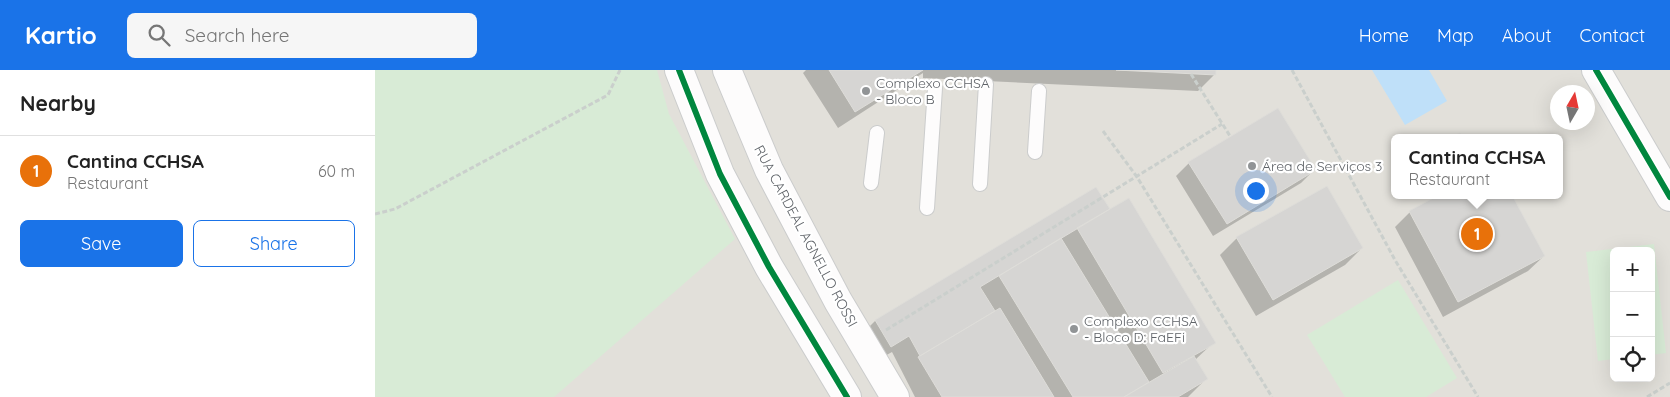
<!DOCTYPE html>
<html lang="en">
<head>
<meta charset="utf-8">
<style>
	body { margin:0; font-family:Quicksand,sans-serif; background:#f6f6f6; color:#222 }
	.controls { position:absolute; right:15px; bottom:15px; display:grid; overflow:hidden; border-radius:8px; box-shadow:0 5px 20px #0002 }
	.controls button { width:45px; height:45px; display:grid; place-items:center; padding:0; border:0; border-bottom:1px solid #e0e0e0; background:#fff; color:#222; font:25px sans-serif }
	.compass { position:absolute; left:1175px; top:15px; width:45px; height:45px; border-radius:50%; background:#fff; box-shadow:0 5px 20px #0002; rotate:9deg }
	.you { position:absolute; left:880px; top:120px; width:18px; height:18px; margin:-12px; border:4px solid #fff; border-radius:50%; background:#1a73e8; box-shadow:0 0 0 8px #1a73e833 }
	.badge { display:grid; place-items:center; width:32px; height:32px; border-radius:50%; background:#1a73e8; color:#fff; font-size:16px; font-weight:700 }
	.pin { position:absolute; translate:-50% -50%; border:2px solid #fff; box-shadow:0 1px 5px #0006 }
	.popup { position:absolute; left:1016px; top:64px; width:172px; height:65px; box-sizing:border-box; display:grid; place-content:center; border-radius:8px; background:#fff; filter:drop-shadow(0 1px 4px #0005); font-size:16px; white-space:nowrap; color:#767676 }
	.popup b { font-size:19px; color:#222 }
	.popup::after { content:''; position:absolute; left:50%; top:100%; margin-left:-10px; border:10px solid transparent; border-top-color:#fff }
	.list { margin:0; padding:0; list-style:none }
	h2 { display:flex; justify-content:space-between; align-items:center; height:65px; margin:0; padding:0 20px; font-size:21px }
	h2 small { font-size:16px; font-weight:400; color:#767676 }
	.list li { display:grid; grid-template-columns:32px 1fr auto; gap:15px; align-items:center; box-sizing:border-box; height:70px; padding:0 20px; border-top:1px solid #e0e0e0 }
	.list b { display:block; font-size:19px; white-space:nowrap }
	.list p { margin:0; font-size:16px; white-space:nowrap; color:#767676 }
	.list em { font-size:16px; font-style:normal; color:#767676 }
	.actions { display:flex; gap:10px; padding:15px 20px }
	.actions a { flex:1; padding:11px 0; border:1px solid #1a73e8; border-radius:8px; text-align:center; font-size:18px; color:#1a73e8 }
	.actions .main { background:#1a73e8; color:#fff }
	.icon { flex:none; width:28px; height:28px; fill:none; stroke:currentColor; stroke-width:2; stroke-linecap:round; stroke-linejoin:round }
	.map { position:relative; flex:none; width:1295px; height:327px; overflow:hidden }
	header { display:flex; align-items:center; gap:30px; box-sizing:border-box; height:70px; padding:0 25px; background:#1a73e8; color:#fff }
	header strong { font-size:24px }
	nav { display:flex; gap:28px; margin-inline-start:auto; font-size:18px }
	.search { width:350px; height:45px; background:#f6f6f6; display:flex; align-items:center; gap:12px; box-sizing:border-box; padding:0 18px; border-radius:8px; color:#767676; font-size:19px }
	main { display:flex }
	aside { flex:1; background:#fff }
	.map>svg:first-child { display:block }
	.education { fill:#e2e0da; fill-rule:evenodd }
	.green { fill:#d8ebd6 }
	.water { fill:#bfe0f9 }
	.shadow { fill:#0003 }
	.building { fill:#d6d5d3; stroke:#deddd9 }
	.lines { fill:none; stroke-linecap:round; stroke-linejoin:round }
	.lane-casing { stroke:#cbcccc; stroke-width:16 }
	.street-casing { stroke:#cbcccc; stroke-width:30 }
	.path { stroke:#cacfcc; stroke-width:3; stroke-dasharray:5 2.5; stroke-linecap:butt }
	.lane { stroke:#fdfcfc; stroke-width:14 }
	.street { stroke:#fdfcfc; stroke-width:28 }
	.cycleway-casing { stroke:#fff; stroke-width:9 }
	.cycleway { stroke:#00873e; stroke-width:6 }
	.poi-dot { fill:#919496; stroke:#fff; stroke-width:2 }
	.labels { text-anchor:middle; stroke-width:4.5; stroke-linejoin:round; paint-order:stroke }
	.poi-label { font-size:14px; fill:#5f6368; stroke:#fff; text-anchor:start }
	.street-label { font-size:14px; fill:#5f6368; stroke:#fff }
</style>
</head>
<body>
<header>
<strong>Kartio</strong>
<div class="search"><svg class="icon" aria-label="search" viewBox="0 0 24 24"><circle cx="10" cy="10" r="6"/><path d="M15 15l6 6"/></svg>Search here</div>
<nav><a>Home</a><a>Map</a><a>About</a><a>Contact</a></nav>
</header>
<main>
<aside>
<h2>Nearby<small></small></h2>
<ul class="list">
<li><span class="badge" style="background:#e8710a">1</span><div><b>Cantina CCHSA</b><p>Restaurant</p></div><em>60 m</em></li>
</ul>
<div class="actions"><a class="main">Save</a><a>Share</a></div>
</aside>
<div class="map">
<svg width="1295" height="327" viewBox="0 0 1295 327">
	<rect width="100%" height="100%" fill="#efeeea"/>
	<path class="education" d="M0,0H1295V327H0ZM1182,22H1212V52H1182ZM1020,68H1184V125H1020ZM1239,181H1276V308H1239Z"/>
	<path class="green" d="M0,0H282L294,44L360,169L179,327H0Z
		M1279,174L1291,283L1276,285V181H1239V289L1223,291L1211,182Z
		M1023,210L1082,308L1051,327H970L932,265Z"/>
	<path class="water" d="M997,0H1054L1072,31L1030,55Z"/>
	<path class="shadow" d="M431,0H840V4L823,21L548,8V3L463,58L428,3Z
		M814,93L939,100L926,113L838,166L801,106Z
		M734,140L839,272L820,290L831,309L813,327H540L517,282L499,292L484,267L500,251Z
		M1035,142L1169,186L1153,201L1068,247L1020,157Z
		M862,168L987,178L970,195L881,246L845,185Z"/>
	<path class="building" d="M454,0H548L480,42Z
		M741,0H841V5Z
		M903,38L941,100L852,154L813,92Z
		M1085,63L1087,68H1076Z
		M952,116L988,178L898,230L861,167Z
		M721,117L735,139L605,217L620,241L545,286L534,266L516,277L500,250Z
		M1064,125H1137L1170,186L1083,232L1034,141Z
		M754,128L841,273L788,303L702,158Z
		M686,168L774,312L749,327H698L624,206Z
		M625,238L679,327H567L543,287Z
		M819,286L833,309L803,327H749Z"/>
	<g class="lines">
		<defs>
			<path id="lane" d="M660,82L664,21
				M496,113L502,63
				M605,114L611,14
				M552,138L560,18"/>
			<path id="street" d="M304,0L345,104L394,197L472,327
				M352,0L394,100L463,231L520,327
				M1221,0L1295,127"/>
		</defs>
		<use href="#lane" class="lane-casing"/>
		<use href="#street" class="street-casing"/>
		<path class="path" d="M917,0L1020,190L1103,327
			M816,4L855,66
			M728,61L762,107L897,327
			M0,144L20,139L233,25L245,0
			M511,260L847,54
			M1272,327L1295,313"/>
		<use href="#lane" class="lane"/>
		<use href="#street" class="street"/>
		<defs>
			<path id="cycleway" d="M304,0L345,104L394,197L472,327
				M1221,0L1295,127"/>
		</defs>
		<use href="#cycleway" class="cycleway-casing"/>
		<use href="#cycleway" class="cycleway"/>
	</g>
	<g class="poi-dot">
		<circle cx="491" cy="21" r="5"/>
		<circle cx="877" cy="96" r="5"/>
		<circle cx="699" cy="259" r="5"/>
	</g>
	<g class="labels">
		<g class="poi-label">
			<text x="501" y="18">Complexo CCHSA<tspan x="501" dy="16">- Bloco B</tspan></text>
			<text x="887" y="101">Área de Serviços 3</text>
			<text x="709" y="256">Complexo CCHSA<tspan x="709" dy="16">- Bloco D: FaEFi</tspan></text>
		</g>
		<g class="street-label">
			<text transform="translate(431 166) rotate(62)" y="5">RUA CARDEAL AGNELLO ROSSI</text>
		</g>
	</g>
</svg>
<div class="controls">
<button>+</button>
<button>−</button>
<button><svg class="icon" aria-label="locate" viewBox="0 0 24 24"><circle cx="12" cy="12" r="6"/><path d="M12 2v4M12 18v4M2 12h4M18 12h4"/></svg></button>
</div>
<svg class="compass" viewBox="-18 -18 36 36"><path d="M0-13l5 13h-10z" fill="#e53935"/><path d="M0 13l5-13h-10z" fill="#767676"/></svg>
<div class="you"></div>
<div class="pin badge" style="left:1102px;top:164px;background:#e8710a">1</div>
<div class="popup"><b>Cantina CCHSA</b>Restaurant</div>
</div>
</main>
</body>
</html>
